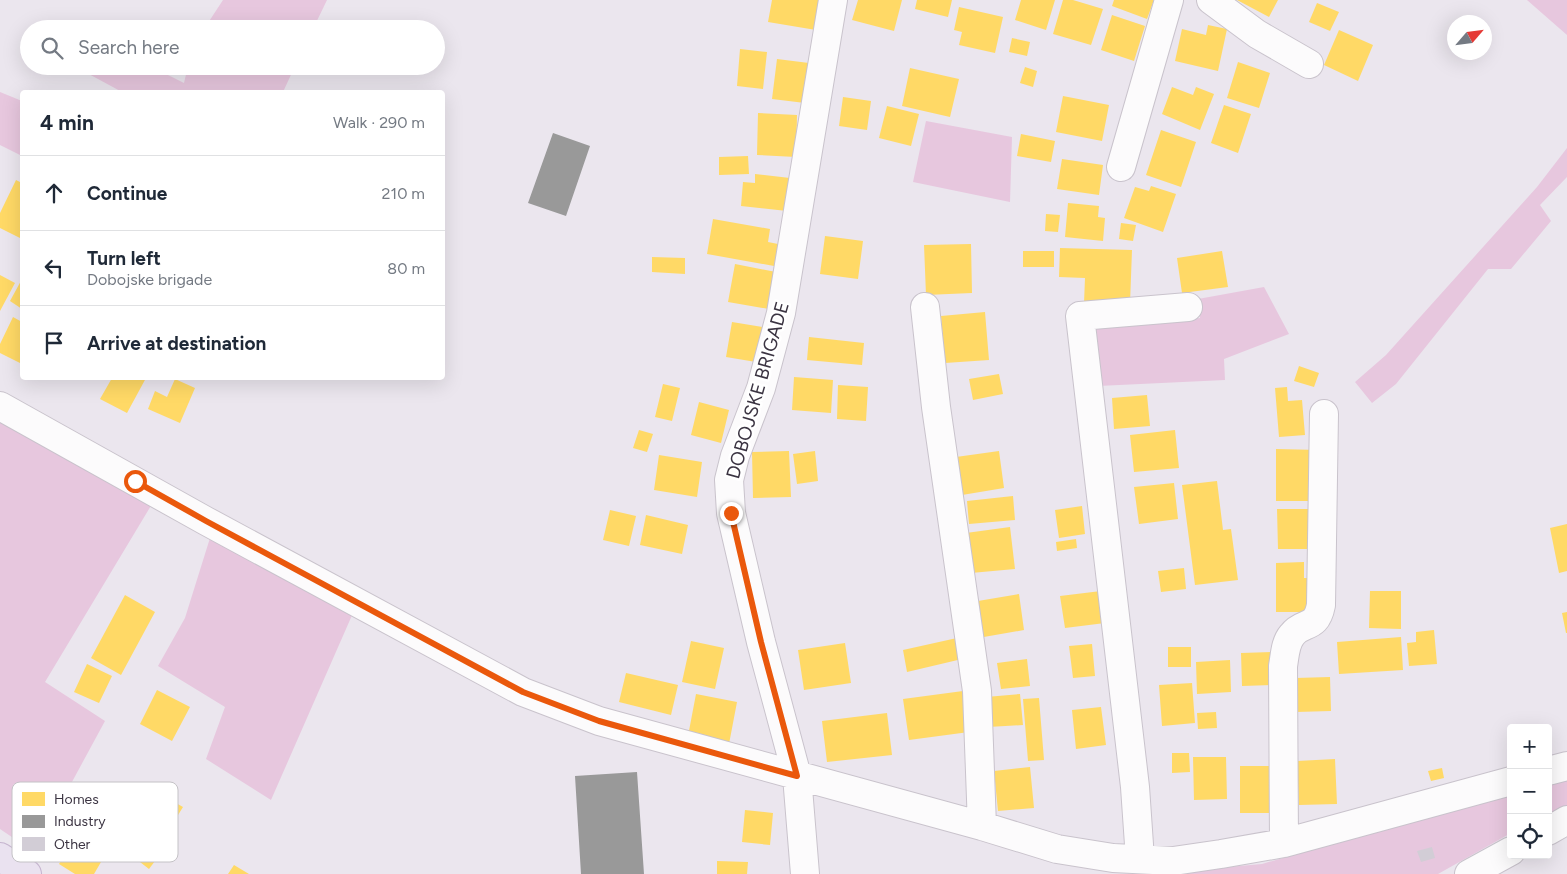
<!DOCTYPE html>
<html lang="en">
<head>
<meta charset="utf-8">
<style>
	body { margin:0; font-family:Figtree,sans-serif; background:#f2f2f3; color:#1f2937 }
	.controls { position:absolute; right:15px; bottom:15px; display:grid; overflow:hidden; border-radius:5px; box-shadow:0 5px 20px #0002 }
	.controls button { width:45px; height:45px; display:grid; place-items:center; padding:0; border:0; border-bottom:1px solid #e0e1e3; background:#fff; color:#1f2937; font:25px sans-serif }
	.compass { position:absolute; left:1447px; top:15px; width:45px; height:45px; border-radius:50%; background:#fff; box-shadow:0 5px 20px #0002; rotate:62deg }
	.stop { position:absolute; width:15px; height:15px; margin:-11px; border:4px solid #ea580c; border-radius:50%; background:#fff }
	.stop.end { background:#ea580c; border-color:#fff; box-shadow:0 1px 5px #0008 }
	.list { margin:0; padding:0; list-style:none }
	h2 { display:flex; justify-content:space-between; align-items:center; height:65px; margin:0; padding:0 20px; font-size:21px }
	h2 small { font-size:16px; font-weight:400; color:#747a83 }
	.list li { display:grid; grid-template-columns:32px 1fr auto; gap:15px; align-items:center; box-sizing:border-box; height:75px; padding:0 20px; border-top:1px solid #e0e1e3 }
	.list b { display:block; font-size:19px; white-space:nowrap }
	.list p { margin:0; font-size:16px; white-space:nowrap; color:#747a83 }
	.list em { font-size:16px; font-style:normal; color:#747a83 }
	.icon { flex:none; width:28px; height:28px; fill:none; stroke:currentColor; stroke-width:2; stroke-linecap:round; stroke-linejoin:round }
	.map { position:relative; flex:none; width:1567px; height:874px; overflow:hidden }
	.search { position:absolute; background:#fff; box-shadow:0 5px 20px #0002; left:20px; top:20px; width:425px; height:55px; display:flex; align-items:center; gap:12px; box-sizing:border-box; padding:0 18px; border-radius:28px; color:#747a83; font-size:19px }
	.panel { position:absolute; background:#fff; box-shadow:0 5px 20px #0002; left:20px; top:90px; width:425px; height:290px; border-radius:5px }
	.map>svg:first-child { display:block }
	.green { fill:#e7c7de }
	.homes { fill:#ffd966 }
	.industry { fill:#999 }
	.building { fill:#d2cdd6 }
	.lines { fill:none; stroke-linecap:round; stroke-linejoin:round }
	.minor-casing { stroke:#c9c3cc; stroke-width:30 }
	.primary-casing { stroke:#c5b4cf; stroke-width:30 }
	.minor { stroke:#fcfbfc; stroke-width:28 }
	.primary { stroke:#eae2f0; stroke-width:28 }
	.route { stroke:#ea580c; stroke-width:6 }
	.labels { text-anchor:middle; stroke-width:5; stroke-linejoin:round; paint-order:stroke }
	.street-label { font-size:19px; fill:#3b3442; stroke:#fff }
	.key { fill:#fff; stroke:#c4c2c6; stroke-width:1 }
	.key-label { font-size:14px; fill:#3b3442 }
</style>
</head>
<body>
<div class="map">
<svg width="1567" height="874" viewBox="0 0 1567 874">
	<rect width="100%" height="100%" fill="#ebe6ee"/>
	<path class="green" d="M223,0H327L313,29H204Z
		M1527,0H1567V35Z
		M74,66H150L184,83L188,66H295L283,92H122Z
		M0,92L22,101V156L0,145Z
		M926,121L1012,137L1010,202L913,182Z
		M1567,148V177L1540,205L1551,221L1511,269H1488L1396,384L1372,403L1355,382L1386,355L1537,187Z
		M1264,287L1289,334L1224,359L1225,380L1098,386L1094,326L1200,318L1198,299Z
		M0,418L152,504L45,682L105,721L34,852L0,829Z
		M210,538L353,613L271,800L206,759L225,707L158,666L185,618Z
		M1567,776V806L1548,815V782Z
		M1511,792V833L1438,874H1183L1182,871L1262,864Z"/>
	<path class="homes" d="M772,0H821L816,30L768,22Z
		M858,0H902L894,31L852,20Z
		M917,0H952L948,17L915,9Z
		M1021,0H1055L1046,30L1015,20Z
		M1063,0H1073L1103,9L1091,45L1053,34Z
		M1114,0H1154L1147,19L1112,6Z
		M1237,0H1278L1269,17Z
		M1317,3L1339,12L1330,31L1309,22Z
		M959,7L1003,17L995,53L959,45L962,32L954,30Z
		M1112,15L1145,26L1134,61L1101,50Z
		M1208,25L1227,29L1218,71L1175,61L1182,29L1206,35Z
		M1339,30L1373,45L1358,81L1324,65Z
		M1012,38L1030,42L1027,56L1009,52Z
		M740,49L767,52L763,89L737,86Z
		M777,59L809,63L805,103L772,99Z
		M1238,62L1270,73L1259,108L1227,98Z
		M1025,67L1037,71L1033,87L1020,83Z
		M910,68L959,79L950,117L902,106Z
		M1172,87L1193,95L1196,87L1214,94L1200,130L1162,114Z
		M1063,96L1109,105L1102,141L1056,132Z
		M843,97L871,101L867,130L839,126Z
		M1224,105L1251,114L1238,153L1211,143Z
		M887,106L919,114L911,146L879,138Z
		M758,113L797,115L796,157L757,155Z
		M1161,130L1196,142L1181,187L1146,175Z
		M1021,134L1055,141L1051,162L1017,156Z
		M748,156L749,174L719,175V157Z
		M1062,159L1103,165L1099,195L1057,189Z
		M755,174L790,178L787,211L741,206L743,182L755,183Z
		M16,180L22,183V239L0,228V213Z
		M1151,186L1176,194L1163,232L1124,218L1135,187L1149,191Z
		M1068,203L1099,206L1098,217L1105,218L1103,241L1065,237Z
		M1046,214L1060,215L1058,232L1045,231Z
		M713,219L770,229L768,242L778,244L774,266L707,254Z
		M1121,223L1136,225L1133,241L1119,239Z
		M825,236L863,241L858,279L820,274Z
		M971,244L972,293L926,295L924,245Z
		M1060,248L1132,250L1130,304L1084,303L1085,278L1059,277Z
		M1023,251H1054V267H1023Z
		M1222,251L1228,287L1182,293L1177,258Z
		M652,257L685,258V274L652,272Z
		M735,264L776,272L769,309L728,302Z
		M0,275L15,283L0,311Z
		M22,279V309L10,301Z
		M985,312L989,360L945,363L941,316Z
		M13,317L22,322V364L0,353V344Z
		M732,322L768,328L762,363L726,357Z
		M809,337L864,343L862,365L807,360Z
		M1299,366L1319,373L1314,387L1294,381Z
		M999,374L1003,394L973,400L969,379Z
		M794,377L833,380L831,413L792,410Z
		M112,378H146L127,413L100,399Z
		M175,379L195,388L180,423L148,409L155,391L167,397Z
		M663,384L680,388L672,421L655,417Z
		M838,385L868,387L866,421L837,419Z
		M1287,387L1288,401L1302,400L1305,435L1279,437L1275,388Z
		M1147,395L1150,426L1114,429L1112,398Z
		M699,402L729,410L721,443L691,435Z
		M639,430L653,434L647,452L633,448Z
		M1175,430L1179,468L1134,472L1130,435Z
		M1276,449L1320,450V501H1276Z
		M789,451L791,497L753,498L752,452Z
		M815,451L818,481L797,484L793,454Z
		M999,451L1004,488L962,495L956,457Z
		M659,455L702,462L697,497L654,490Z
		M1217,481L1223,530L1231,529L1238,580L1195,585L1182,485Z
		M1174,483L1178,519L1139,524L1134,487Z
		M1013,496L1015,520L969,524L967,501Z
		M1082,506L1085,534L1059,538L1055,510Z
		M1277,509H1317V549H1278Z
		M610,510L636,516L629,546L603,540Z
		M646,515L688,525L682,554L640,545Z
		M1567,524V571L1559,573L1550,528Z
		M1010,527L1015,569L971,573L966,533Z
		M1076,539L1077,548L1057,551L1056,542Z
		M1304,562V578H1313V612H1276V563Z
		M1184,568L1186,589L1161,592L1158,571Z
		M1101,591L1105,623L1065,628L1060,596Z
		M1370,591H1401V629L1369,628Z
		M1019,594L1024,630L978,638L972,602Z
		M125,595L155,612L121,675L91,658Z
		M1567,612V633H1566L1562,613Z
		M1434,630L1437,664L1409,666L1407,643L1416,642V632Z
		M1401,637L1403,670L1339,674L1337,642Z
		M957,638L962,659L907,672L903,650Z
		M691,641L724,648L715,689L682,682Z
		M845,643L851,683L804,690L798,650Z
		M1092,644L1095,676L1073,678L1069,646Z
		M1168,647H1191V667H1168Z
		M1272,652L1274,685L1242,686L1241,653Z
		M1027,659L1030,686L1001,689L997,663Z
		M1230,660L1231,692L1197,694L1196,662Z
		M87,664L112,676L99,703L74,692Z
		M626,673L678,685L671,715L619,702Z
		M1330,677L1331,711L1296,712L1295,678Z
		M1192,683L1195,723L1162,726L1159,685Z
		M157,690L190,707L172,741L140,724Z
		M963,691L969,732L909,740L903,699Z
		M696,694L737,702L729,744L688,736Z
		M1020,694L1023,725L988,727L986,697Z
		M1039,698L1044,760L1028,761L1023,699Z
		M1101,707L1106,745L1076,749L1072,710Z
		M1216,712L1217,728L1198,729L1197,713Z
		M887,713L892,755L827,762L822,721Z
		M1172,753H1189L1190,772L1172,773Z
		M1193,757H1226L1227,799L1194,800Z
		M1335,759L1337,804L1299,805L1297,761Z
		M1240,766H1272V813H1240Z
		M1030,767L1034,808L998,811L994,771Z
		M1442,768L1444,778L1431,781L1428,771Z
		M153,790L183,807L170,828L141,811Z
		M745,810L773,813L770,845L742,842Z
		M138,817L170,841L149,869L118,845Z
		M81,827L111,845L94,874H75L59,864Z
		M717,861L748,862L747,874H717Z
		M234,865L249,874H228Z"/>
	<path class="industry" d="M553,133L590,146L566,216L528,203Z
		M637,772L644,874H581L575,776Z"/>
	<path class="building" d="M1432,847L1435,858L1421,862L1417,851Z"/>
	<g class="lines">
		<defs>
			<path id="minor" d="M1211,0L1257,34L1309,64
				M1121,167L1169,0
				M925,307L936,407L977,691L982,826
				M0,406L206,521L523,692L599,721L982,826L1057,849L1113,858L1173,861L1221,854L1284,843L1511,781
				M1548,771L1567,766
				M1548,831L1567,820
				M1284,843L1283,666C1285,655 1285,643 1292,635C1303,620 1316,631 1321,605L1324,414
				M1140,859L1135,787L1080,316L1188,307
				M805,874L797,776L761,642L731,513L729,480L735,456L761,388L781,313L833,0
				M1469,874L1511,851"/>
			<path id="primary" d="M0,857L27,874"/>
		</defs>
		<use href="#minor" class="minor-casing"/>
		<use href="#primary" class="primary-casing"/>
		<use href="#minor" class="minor"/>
		<use href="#primary" class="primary"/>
	</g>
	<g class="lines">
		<path class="route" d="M135,481L206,521L523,692L599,721L797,776L761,642L731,513"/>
	</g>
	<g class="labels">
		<g class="street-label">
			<text transform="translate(757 390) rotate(-74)" y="7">DOBOJSKE BRIGADE</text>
		</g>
	</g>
	<rect x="12" y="782" width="166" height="80" rx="8" class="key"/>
	<rect x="22" y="792" width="23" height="14" fill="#ffd966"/>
	<rect x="22" y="815" width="23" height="13" fill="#999"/>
	<rect x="22" y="837" width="23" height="14" fill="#d2cdd6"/>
	<g class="key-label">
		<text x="54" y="804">Homes</text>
		<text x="54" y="826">Industry</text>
		<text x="54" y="849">Other</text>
	</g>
</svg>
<div class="controls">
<button>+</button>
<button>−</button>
<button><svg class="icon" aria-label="locate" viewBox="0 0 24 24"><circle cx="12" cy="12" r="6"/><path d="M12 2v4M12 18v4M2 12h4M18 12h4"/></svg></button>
</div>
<svg class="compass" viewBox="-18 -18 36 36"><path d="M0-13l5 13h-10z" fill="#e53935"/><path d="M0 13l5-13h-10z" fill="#747a83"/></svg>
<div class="stop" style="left:135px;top:481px"></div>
<div class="stop end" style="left:731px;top:513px"></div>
<div class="search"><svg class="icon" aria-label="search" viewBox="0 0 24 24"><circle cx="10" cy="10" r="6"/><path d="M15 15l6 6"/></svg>Search here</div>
<section class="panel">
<h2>4 min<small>Walk · 290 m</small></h2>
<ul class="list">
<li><svg class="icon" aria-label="ahead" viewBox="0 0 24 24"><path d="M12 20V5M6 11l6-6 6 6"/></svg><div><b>Continue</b></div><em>210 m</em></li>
<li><svg class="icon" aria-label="left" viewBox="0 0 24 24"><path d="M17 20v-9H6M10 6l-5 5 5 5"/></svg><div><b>Turn left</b><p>Dobojske brigade</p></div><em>80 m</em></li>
<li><svg class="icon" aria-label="arrive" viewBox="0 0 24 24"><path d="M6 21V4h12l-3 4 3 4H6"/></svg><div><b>Arrive at destination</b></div></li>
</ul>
</section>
</div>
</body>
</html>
